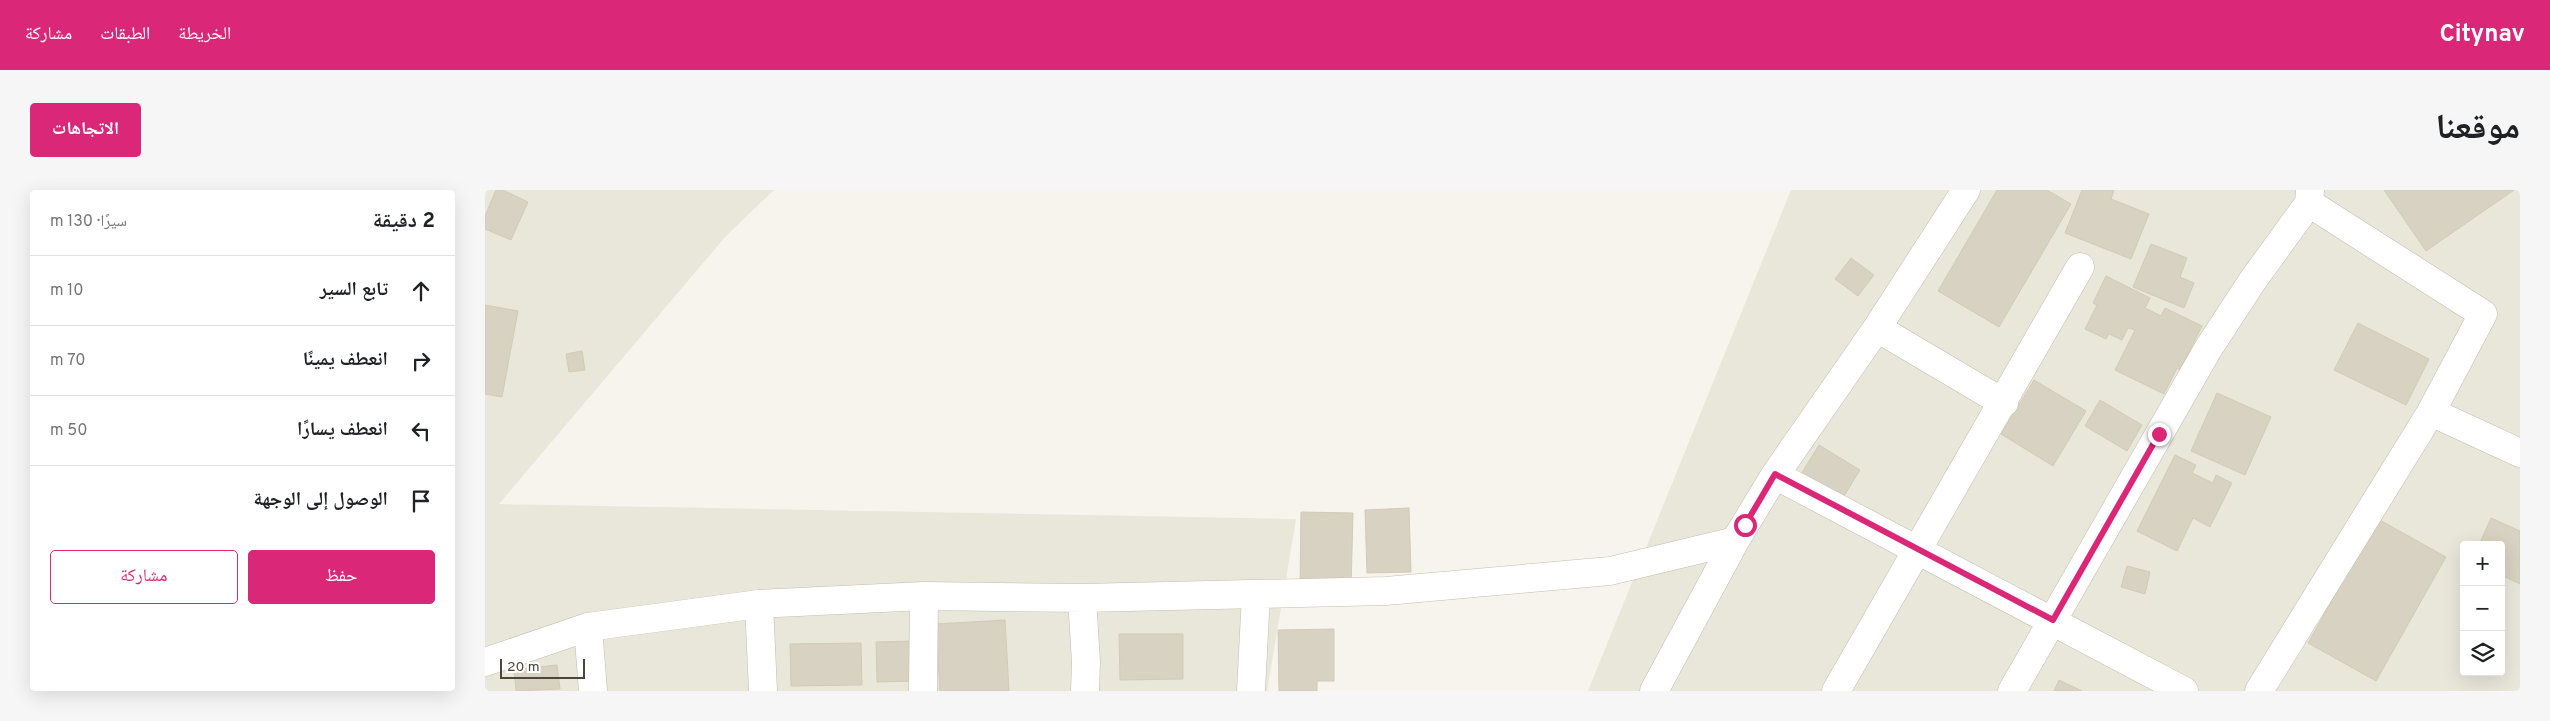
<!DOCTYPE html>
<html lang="ar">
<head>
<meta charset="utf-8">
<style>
	body { margin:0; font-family:Overpass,"Noto Naskh Arabic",sans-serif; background:#f6f6f6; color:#202124; direction:rtl }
	.controls { position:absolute; right:15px; bottom:15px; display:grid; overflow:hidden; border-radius:5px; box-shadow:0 5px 20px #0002 }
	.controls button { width:45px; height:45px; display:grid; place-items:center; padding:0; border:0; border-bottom:1px solid #e0e0e0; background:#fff; color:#202124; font:25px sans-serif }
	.scale { position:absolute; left:15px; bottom:12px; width:85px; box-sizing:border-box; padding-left:5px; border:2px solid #4a4639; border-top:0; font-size:14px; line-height:18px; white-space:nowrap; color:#4a4639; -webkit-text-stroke:4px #fff; paint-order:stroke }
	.stop { position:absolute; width:15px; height:15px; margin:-11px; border:4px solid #db2777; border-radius:50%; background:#fff }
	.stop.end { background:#db2777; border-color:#fff; box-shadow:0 1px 5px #0008 }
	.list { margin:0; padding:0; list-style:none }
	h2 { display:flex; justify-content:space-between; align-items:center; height:65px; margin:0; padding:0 20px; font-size:21px }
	h2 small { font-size:16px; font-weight:400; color:#757577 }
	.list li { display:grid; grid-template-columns:32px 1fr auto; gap:15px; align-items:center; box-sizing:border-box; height:70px; padding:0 20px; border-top:1px solid #e0e0e0 }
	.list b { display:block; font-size:19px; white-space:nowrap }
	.list em { font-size:16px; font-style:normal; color:#757577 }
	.actions { display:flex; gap:10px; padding:15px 20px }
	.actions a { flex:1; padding:11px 0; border:1px solid #db2777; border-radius:5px; text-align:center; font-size:18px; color:#db2777 }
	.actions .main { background:#db2777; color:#fff }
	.icon { flex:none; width:28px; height:28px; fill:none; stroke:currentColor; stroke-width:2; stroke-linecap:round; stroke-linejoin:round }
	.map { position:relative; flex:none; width:2035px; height:501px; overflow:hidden; direction:ltr; border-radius:5px }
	header { display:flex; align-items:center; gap:30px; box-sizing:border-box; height:70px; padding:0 25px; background:#db2777; color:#fff }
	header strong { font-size:24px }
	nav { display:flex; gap:28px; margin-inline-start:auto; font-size:18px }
	.intro { display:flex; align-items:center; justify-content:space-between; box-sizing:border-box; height:120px; padding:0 30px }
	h1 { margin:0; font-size:35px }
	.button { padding:12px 22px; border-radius:5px; background:#db2777; color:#fff; font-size:18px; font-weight:700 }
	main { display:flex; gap:30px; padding:0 30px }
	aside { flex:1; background:#fff; border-radius:5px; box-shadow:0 5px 20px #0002 }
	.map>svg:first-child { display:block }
	.residential { fill:#e9e7da; fill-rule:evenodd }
	.building { fill:#d7d2c1; stroke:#d2cbb4 }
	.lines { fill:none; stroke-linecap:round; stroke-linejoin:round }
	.minor-casing { stroke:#c1bdae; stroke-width:29 }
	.minor { stroke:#fff; stroke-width:28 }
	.route { stroke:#db2777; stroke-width:6 }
</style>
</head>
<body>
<header>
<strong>Citynav</strong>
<nav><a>الخريطة</a><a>الطبقات</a><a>مشاركة</a></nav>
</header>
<div class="intro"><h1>موقعنا</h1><a class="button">الاتجاهات</a></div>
<main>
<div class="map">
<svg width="2035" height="501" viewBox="0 0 2035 501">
	<rect width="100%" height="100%" fill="#f6f4ec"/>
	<path class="residential" d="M0,0H289L241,46L14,314L811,329L782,501H0Z
		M1306,0H2035V501H1103ZM1979,355H2016V482H1979Z"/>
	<path class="building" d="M11,0H18L43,12L26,50L0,39V26Z
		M1512,0H1562L1586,14L1514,137L1453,101Z
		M1597,0H1629L1626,9L1664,24L1646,69L1580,43Z
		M1899,0H2029L1941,61Z
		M1666,54L1702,68L1695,87L1709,93L1699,118L1648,97Z
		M1366,68L1389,85L1373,106L1350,89Z
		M1621,86L1665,108L1660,118L1676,126L1680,118L1717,136L1695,180L1692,178L1679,204L1630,180L1650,140L1643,138L1637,150L1624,144L1621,149L1600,139L1612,115L1608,113Z
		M0,115L33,121L17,207L0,204Z
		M1873,133L1944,169L1921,215L1849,180Z
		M97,161L100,180L84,182L81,164Z
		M1549,190L1601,221L1568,276L1516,244Z
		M1732,203L1786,227L1760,285L1706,261Z
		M1615,210L1657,235L1642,261L1600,236Z
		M1334,255L1375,280L1354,314L1313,289Z
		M1690,265L1711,275L1707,283L1728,293L1731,285L1747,293L1725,337L1708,328L1692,361L1652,341Z
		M924,318L926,382L882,383L880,320Z
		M816,322L868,323L866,399L815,398Z
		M2006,328L2035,341V394L2016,385V355H1994Z
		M1893,329L1961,367L1891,491L1823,453Z
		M1642,376L1665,382L1660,404L1636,397Z
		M520,430L524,501H455L451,434Z
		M849,439V491H832V501H794L793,440Z
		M634,444H698V489L635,490Z
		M429,451L430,491L392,492L391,452Z
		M376,453L377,495L306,496L305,454Z
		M72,475L75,499L31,501L29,479Z
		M1574,490L1597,501H1569Z"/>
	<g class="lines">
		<defs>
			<path id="minor" d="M1392,138L1519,213
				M1946,222L2035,263
				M1290,285L1699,501
				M597,408L601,472L600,501
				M274,414L278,501
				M103,437L108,501
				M0,472L103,437L274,414L439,406L597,408L901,401L1125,381L1250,351
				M438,501L439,406
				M766,501L771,404
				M1169,501L1250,351L1290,285L1392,138L1481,0
				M1351,501L1595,77
				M1527,501L1723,159L1768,90L1824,13L1825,0
				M1774,501L1946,222L1998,124L1824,13"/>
		</defs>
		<use href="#minor" class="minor-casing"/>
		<use href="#minor" class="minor"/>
	</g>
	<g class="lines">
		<path class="route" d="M1260,335L1290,284L1568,430L1674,244"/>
	</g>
</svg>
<div class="controls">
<button>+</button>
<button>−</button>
<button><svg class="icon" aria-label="layers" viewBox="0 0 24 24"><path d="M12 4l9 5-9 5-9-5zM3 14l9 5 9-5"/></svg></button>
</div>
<div class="scale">20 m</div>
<div class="stop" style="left:1260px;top:335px"></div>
<div class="stop end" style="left:1674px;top:244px"></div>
</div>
<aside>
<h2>2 دقيقة<small>سيرًا · 130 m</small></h2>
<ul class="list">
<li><svg class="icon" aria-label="ahead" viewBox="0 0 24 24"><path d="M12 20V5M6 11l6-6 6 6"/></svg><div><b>تابع السير</b></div><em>10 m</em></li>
<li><svg class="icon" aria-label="right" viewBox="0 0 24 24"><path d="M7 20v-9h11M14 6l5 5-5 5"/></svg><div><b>انعطف يمينًا</b></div><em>70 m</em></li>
<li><svg class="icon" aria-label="left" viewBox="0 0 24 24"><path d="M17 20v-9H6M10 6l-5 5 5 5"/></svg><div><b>انعطف يسارًا</b></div><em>50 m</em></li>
<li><svg class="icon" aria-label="arrive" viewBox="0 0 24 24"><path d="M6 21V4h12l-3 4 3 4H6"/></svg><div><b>الوصول إلى الوجهة</b></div></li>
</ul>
<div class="actions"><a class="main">حفظ</a><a>مشاركة</a></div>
</aside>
</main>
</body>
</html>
